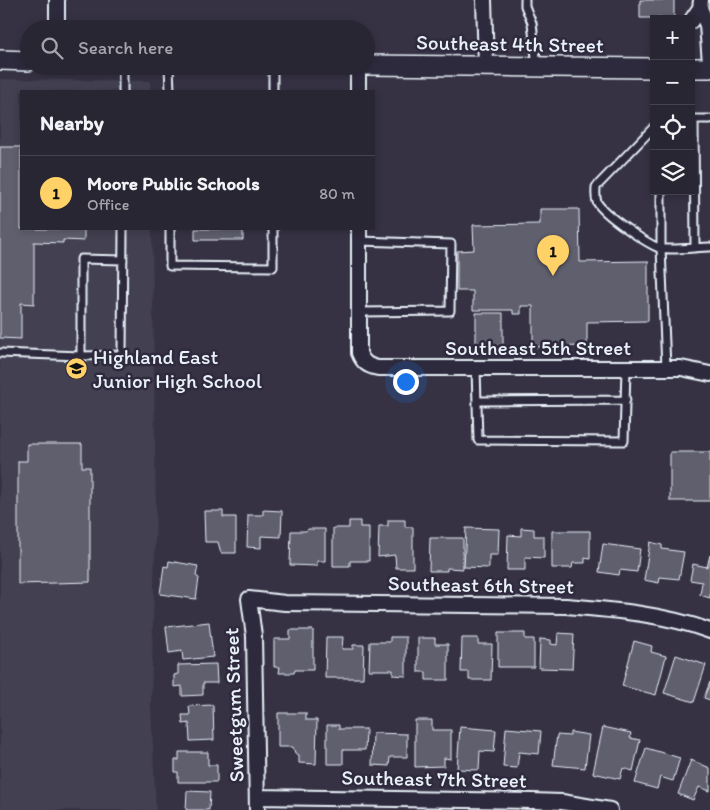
<!DOCTYPE html>
<html lang="en">
<head>
<meta charset="utf-8">
<style>
	body { margin:0; font-family:Itim,sans-serif; background:#34323f; color:#f1f3f6 }
	.controls { position:absolute; right:15px; top:15px; display:grid; overflow:hidden; border-radius:0px; box-shadow:0 2px 8px #0003 }
	.controls button { width:45px; height:45px; display:grid; place-items:center; padding:0; border:0; border-bottom:1px solid #44434e; background:#282633; color:#f1f3f6; font:25px sans-serif }
	.you { position:absolute; left:405px; top:381px; width:18px; height:18px; margin:-12px; border:4px solid #fff; border-radius:50%; background:#1a73e8; box-shadow:0 0 0 8px #1a73e833 }
	.badge { display:grid; place-items:center; width:32px; height:32px; border-radius:50%; background:#ffd166; color:#111; font-size:16px; font-weight:700 }
	.pin { position:absolute; translate:-50% -41px; filter:drop-shadow(0 1px 2px #0008) }
	.pin::after { content:''; position:absolute; top:26px; width:18px; height:15px; background:inherit; clip-path:polygon(0 0,100% 0,50% 100%) }
	.list { margin:0; padding:0; list-style:none }
	h2 { display:flex; justify-content:space-between; align-items:center; height:65px; margin:0; padding:0 20px; font-size:21px }
	h2 small { font-size:16px; font-weight:400; color:#a5a5ac }
	.list li { display:grid; grid-template-columns:32px 1fr auto; gap:15px; align-items:center; box-sizing:border-box; height:75px; padding:0 20px; border-top:1px solid #44434e }
	.list b { display:block; font-size:19px; white-space:nowrap }
	.list p { margin:0; font-size:16px; white-space:nowrap; color:#a5a5ac }
	.list em { font-size:16px; font-style:normal; color:#a5a5ac }
	.icon { flex:none; width:28px; height:28px; fill:none; stroke:currentColor; stroke-width:2; stroke-linecap:round; stroke-linejoin:round }
	.map { position:relative; flex:none; width:710px; height:810px; overflow:hidden }
	.search { position:absolute; background:#282633; box-shadow:0 2px 8px #0003; left:20px; top:20px; width:355px; height:55px; display:flex; align-items:center; gap:12px; box-sizing:border-box; padding:0 18px; border-radius:28px; color:#a5a5ac; font-size:19px }
	.panel { position:absolute; background:#282633; box-shadow:0 2px 8px #0003; left:20px; top:90px; width:355px; height:140px; border-radius:0px }
	.map>svg:first-child { display:block }
	.built { fill:#433f51 }
	.building { fill:#605e6e; stroke:#e8f1f8 }
	.lines { fill:none; stroke-linecap:round; stroke-linejoin:round }
	.lane-casing { stroke:#e8f1f8; stroke-width:11 }
	.street-casing { stroke:#e8f1f8; stroke-width:18 }
	.secondary-casing { stroke:#e8f1f8; stroke-width:22 }
	.lane { stroke:#2f2a3d; stroke-width:7 }
	.street { stroke:#2f2a3d; stroke-width:14 }
	.secondary { stroke:#2f2a3d; stroke-width:19 }
	.labels { text-anchor:middle; stroke-width:5; stroke-linejoin:round; paint-order:stroke }
	.street-label { font-size:21px; fill:#e8f1f8; stroke:#2f2a3d }
	.poi-label { font-size:21px; fill:#e8f1f8; stroke:#2f2a3d; text-anchor:start }
</style>
</head>
<body>
<div class="map">
<svg width="710" height="810" viewBox="0 0 710 810">
	<rect width="100%" height="100%" fill="#363244"/>
	<filter id="ink" filterUnits="userSpaceOnUse"><feTurbulence type="fractalNoise" baseFrequency=".02" numOctaves="2"/><feDisplacementMap in="SourceGraphic" scale="10" xChannelSelector="R" yChannelSelector="G"/><feConvolveMatrix kernelMatrix="1 2 1 2 8 2 1 2 1" color-interpolation-filters="sRGB"/></filter>
	<g filter="url(#ink)">
		<path class="built" d="M0,79L150,81V91H21V229H152L156,509L151,705L156,810H0Z"/>
		<path class="building" d="M640,0H674V18H640Z
			M0,147H21V229H84V241L63,240V243L34,242V304L21,303V339L0,338Z
			M540,209H579L580,262L648,261V321L587,322V346L533,347V306H521V314H513V310H473V291H457V251L474,250L473,225L540,224Z
			M195,229H243V240H195Z
			M476,313H503V354H476Z
			M27,444H82V467H90V582L18,584V461H27Z
			M670,452H710V501H670Z
			M263,510L282,511L281,537L261,536V548L247,547L248,515H263Z
			M204,511H223V517H236V553H221L218,542H205Z
			M388,520H405V527H413V568H396L395,555L378,557L379,526H388Z
			M349,521H360V527H369V561H350V566H333V528H349Z
			M466,528L499,529L498,555H489V568L464,567Z
			M521,528L534,529V536H544V558L525,557V570H507L508,535L521,536Z
			M308,529H325V561H317V566L290,565L291,531H306Z
			M552,531H590V559L585,558V563H573L572,568H552Z
			M430,538H463V569L447,568V571H429Z
			M650,542L662,545V549L684,552L679,579L660,577L659,583L644,580Z
			M603,544L640,549L637,572L620,570L619,575L599,572Z
			M710,555V598L700,595L702,582L690,580L693,564L707,567Z
			M169,561L198,566L196,576L199,578L196,599L160,594L164,566L168,567Z
			M209,622L213,657L183,660L182,651L169,653L166,627Z
			M290,630H313V670H295L294,673H279L280,667H274V639H290Z
			M498,633H525V639H534V667H498Z
			M558,633L574,634L572,669L539,668L540,639L551,640V644L557,645Z
			M326,637H343L342,649H353V645H364L363,678H325Z
			M390,637H406V676L393,675V670H369L370,642H390Z
			M418,638H435V644H448V680H426V672H418Z
			M462,638H478V644H492L491,680H469V672H461Z
			M634,641L652,646L651,652L666,656L656,695L622,686Z
			M676,655L706,665L694,702L664,693Z
			M216,664L217,683H203V695L182,696V686L174,687V675L178,674V665Z
			M710,682V700L704,698Z
			M213,705L214,740L190,741L189,723L183,724L182,715H190L189,706Z
			M278,713H306V720H317L316,764L299,763V755L295,753L293,747H278Z
			M415,720H432V730H451V759L444,758V766L415,767Z
			M327,725H339V729H366L365,750H343V764H327Z
			M460,727L496,730L494,752L480,751L479,770L457,769Z
			M603,727L631,733L630,738L640,740L633,771L623,768L620,779L593,773Z
			M506,728L541,731L539,754L519,752L517,768L503,767Z
			M570,732L589,735L585,768L553,765L557,735L570,736Z
			M373,733L407,734V757H390L389,766L372,765Z
			M646,748L680,758L673,781L660,777L657,789L635,783Z
			M179,752H208V765H217V782H178V772H175V760H179Z
			M691,760L710,768V791L699,787L693,800L678,794Z
			M187,791L210,792L209,810H186Z"/>
		<g class="lines">
			<defs>
				<path id="lane" d="M525,0V6L532,23L537,66
					M169,66L170,91
					M273,66V91
					M123,91V66
					M691,119H710
					M694,119L695,247
					M654,127L596,187C596,192 595,197 597,202C603,214 646,243 659,248C669,251 698,247 710,247
					M661,191V248L666,368
					M170,229V266L273,267V229
					M358,312L450,311L451,244L359,241
					M0,353L81,356L122,355L123,229
					M81,356V259L123,260
					M476,368L478,440L624,441L626,368
					M477,401L626,400"/>
				<path id="street" d="M484,0L486,66
					M701,0L700,8L707,25L710,63
					M691,21L700,8
					M57,29V0
					M358,66V91
					M359,229V353C363,363 368,366 378,368H681L710,374
					M257,797L532,801L562,802L610,810
					M257,810L254,636L249,599L285,603L565,606C614,610 664,614 710,631"/>
				<path id="secondary" d="M0,60L29,61
					M366,65L654,68
					M691,68H710"/>
			</defs>
			<use href="#lane" class="lane-casing"/>
			<use href="#street" class="street-casing"/>
			<use href="#secondary" class="secondary-casing"/>
			<use href="#lane" class="lane"/>
			<use href="#street" class="street"/>
			<use href="#secondary" class="secondary"/>
		</g>
	</g>
	<defs>
		<symbol id="school-disc" viewBox="-11 -11 22 22"><circle r="9.5" fill="#ffd166" stroke="#2f2a3d"/><path d="M0-5L7-2L0 1L-7-2ZM-4 1L0 2.5L4 1V4Q0 6-4 4Z" fill="#111"/></symbol>
	</defs>
	<g fill-rule="evenodd">
		<use href="#school-disc" x="64" y="356" width="25" height="25"/>
	</g>
	<g class="labels">
		<g class="street-label">
			<text transform="translate(510 44) rotate(1)" y="7">Southeast 4th Street</text>
			<text x="538" y="355">Southeast 5th Street</text>
			<text transform="translate(481 585) rotate(1)" y="7">Southeast 6th Street</text>
			<text transform="translate(234 705) rotate(-92)" y="7">Sweetgum Street</text>
			<text transform="translate(434 779) rotate(1)" y="7">Southeast 7th Street</text>
		</g>
		<g class="poi-label">
			<text x="93" y="364">Highland East<tspan x="93" dy="24">Junior High School</tspan></text>
		</g>
	</g>
</svg>
<div class="controls">
<button>+</button>
<button>−</button>
<button><svg class="icon" aria-label="locate" viewBox="0 0 24 24"><circle cx="12" cy="12" r="6"/><path d="M12 2v4M12 18v4M2 12h4M18 12h4"/></svg></button>
<button><svg class="icon" aria-label="layers" viewBox="0 0 24 24"><path d="M12 4l9 5-9 5-9-5zM3 14l9 5 9-5"/></svg></button>
</div>
<div class="you"></div>
<div class="pin badge" style="left:553px;top:276px">1</div>
<div class="search"><svg class="icon" aria-label="search" viewBox="0 0 24 24"><circle cx="10" cy="10" r="6"/><path d="M15 15l6 6"/></svg>Search here</div>
<section class="panel">
<h2>Nearby<small></small></h2>
<ul class="list">
<li><span class="badge">1</span><div><b>Moore Public Schools</b><p>Office</p></div><em>80 m</em></li>
</ul>
</section>
</div>
</body>
</html>
